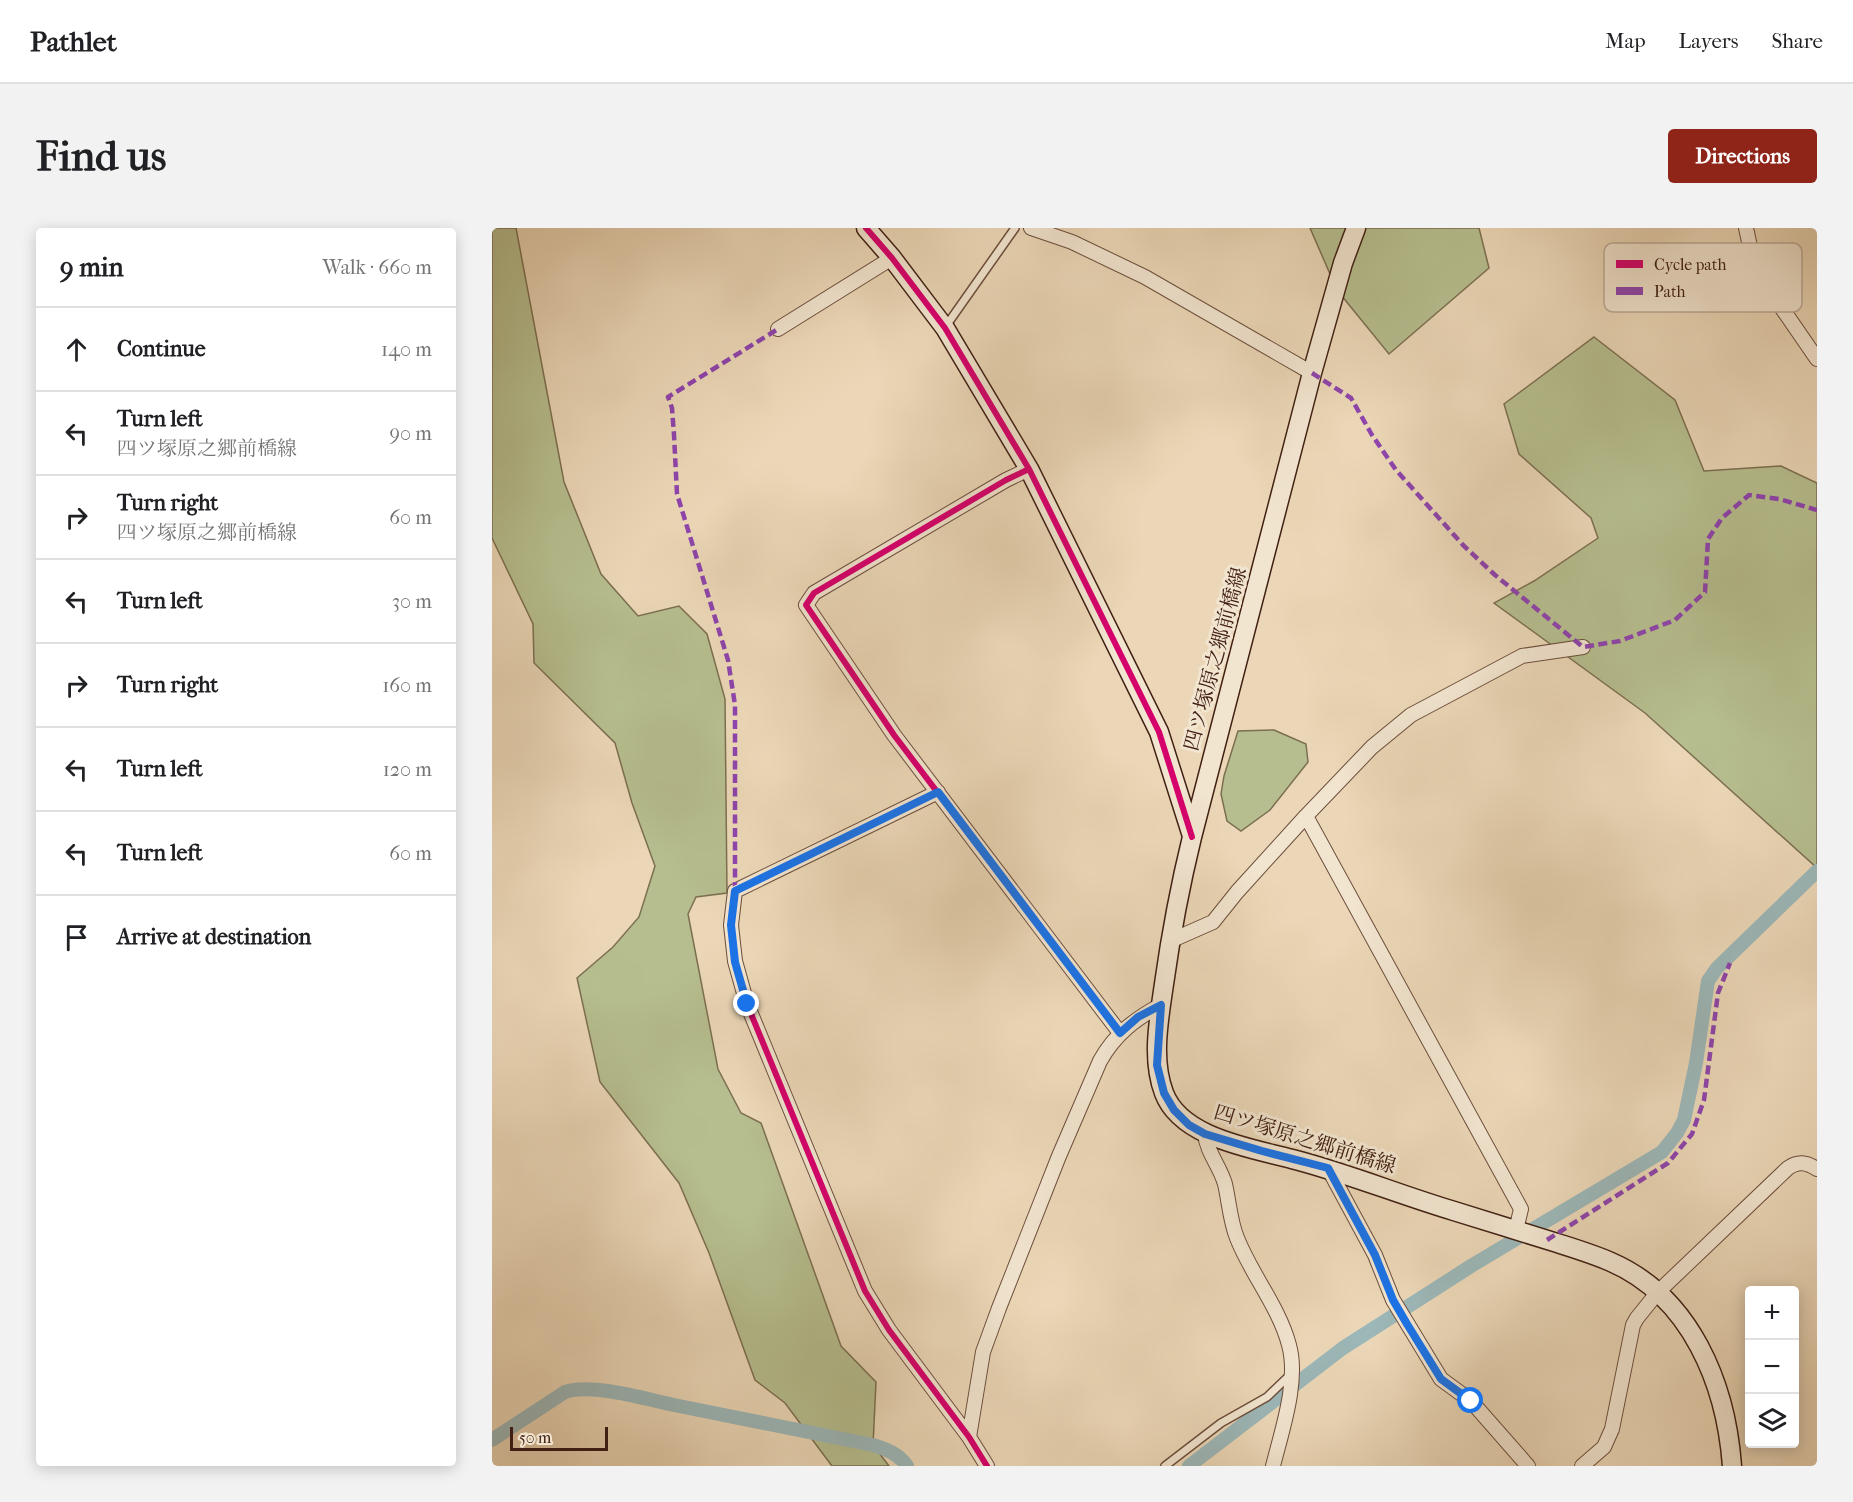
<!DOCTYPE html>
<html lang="en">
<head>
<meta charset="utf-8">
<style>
	body { margin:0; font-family:"IM FELL French Canon","Noto Serif JP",serif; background:#f2f2f2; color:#202124 }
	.controls { position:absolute; right:18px; bottom:18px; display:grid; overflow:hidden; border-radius:6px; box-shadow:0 3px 15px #0003 }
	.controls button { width:54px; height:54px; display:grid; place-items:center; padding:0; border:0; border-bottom:2px solid #e0e0e0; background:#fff; color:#202124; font:30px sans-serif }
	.scale { position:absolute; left:18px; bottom:15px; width:98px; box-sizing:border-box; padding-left:6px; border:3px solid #412013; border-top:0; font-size:16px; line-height:21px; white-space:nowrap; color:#412013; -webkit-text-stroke:4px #f2e5d0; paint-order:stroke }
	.stop { position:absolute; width:18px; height:18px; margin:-14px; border:4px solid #1a73e8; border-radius:50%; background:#fff }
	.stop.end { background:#1a73e8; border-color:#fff; box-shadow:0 2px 6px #0008 }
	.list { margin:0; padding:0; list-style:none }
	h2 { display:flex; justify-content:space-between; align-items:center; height:78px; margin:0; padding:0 24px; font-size:26px }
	h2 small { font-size:20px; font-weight:400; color:#757577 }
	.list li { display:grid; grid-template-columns:39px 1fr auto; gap:18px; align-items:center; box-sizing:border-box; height:84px; padding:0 24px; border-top:2px solid #e0e0e0 }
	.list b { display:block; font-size:22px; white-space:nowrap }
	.list p { margin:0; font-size:20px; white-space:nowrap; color:#757577 }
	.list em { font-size:20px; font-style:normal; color:#757577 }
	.icon { flex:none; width:33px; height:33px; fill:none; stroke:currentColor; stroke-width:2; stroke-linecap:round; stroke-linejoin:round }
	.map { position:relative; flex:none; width:1325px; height:1238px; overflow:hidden; border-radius:6px }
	header { display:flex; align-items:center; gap:36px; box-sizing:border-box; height:84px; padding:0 30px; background:#fff; border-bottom:2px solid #e0e0e0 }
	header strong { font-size:28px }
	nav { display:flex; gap:33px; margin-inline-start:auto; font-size:21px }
	.intro { display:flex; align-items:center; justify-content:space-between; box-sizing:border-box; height:144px; padding:0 36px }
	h1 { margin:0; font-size:42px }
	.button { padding:15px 27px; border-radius:6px; background:#8f2418; color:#fff; font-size:21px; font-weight:700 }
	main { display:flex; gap:36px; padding:0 36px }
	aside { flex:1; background:#fff; border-radius:6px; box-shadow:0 3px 15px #0003 }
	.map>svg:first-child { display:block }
	.green { fill:#b6be8f; stroke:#7c6f51; stroke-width:1.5 }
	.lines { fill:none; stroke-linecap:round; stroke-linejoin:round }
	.canal { stroke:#9cb7b8; stroke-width:14 }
	.lane-casing { stroke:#6c4e3c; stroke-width:10 }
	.street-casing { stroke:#6c4e3c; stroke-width:16 }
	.secondary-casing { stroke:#412013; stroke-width:21 }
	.lane { stroke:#f2e5d0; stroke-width:7 }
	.street { stroke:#f2e5d0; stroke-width:14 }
	.secondary { stroke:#f2e5d0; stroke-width:18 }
	.quiet { stroke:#8e44ad; stroke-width:4.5; stroke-dasharray:9 4.5; stroke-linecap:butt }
	.cycleway-casing { stroke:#f2e5d0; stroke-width:10 }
	.cycleway { stroke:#d6006c; stroke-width:6 }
	.route { stroke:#1a73e8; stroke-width:8 }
	.labels { text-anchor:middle; stroke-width:6; stroke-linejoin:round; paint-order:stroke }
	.street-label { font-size:21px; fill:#412013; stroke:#f2e5d0 }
	.key { fill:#f2e5d0; stroke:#bdaa97; stroke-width:1.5 }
	.key-label { font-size:16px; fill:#412013 }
</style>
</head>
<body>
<header>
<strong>Pathlet</strong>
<nav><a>Map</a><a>Layers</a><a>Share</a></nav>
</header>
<div class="intro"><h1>Find us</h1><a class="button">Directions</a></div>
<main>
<aside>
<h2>9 min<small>Walk · 660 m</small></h2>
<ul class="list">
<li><svg class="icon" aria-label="ahead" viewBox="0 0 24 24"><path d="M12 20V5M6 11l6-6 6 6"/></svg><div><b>Continue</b></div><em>140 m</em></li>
<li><svg class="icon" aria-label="left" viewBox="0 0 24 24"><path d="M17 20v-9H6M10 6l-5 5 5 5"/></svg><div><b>Turn left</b><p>四ツ塚原之郷前橋線</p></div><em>90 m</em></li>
<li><svg class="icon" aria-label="right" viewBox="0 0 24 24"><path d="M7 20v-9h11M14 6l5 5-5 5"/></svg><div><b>Turn right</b><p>四ツ塚原之郷前橋線</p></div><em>60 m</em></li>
<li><svg class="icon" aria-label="left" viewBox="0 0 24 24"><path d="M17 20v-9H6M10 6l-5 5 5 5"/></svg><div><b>Turn left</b></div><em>30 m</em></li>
<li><svg class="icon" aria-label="right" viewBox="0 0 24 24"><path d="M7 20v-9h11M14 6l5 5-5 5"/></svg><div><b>Turn right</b></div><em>160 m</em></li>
<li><svg class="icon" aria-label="left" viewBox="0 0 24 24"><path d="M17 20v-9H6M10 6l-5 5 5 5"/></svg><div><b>Turn left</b></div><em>120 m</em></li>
<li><svg class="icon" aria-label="left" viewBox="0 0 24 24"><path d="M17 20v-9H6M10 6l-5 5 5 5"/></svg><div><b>Turn left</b></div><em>60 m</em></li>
<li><svg class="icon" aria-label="arrive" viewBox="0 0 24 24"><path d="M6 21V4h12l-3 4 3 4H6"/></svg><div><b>Arrive at destination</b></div></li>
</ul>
</aside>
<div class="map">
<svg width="1325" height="1238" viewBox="0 0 1325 1238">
	<rect width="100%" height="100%" fill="#ebd7b7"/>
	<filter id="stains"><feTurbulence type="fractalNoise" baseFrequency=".00333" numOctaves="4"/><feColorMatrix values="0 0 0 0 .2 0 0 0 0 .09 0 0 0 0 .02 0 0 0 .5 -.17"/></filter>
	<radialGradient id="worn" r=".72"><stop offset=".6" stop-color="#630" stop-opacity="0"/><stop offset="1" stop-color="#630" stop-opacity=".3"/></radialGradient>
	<path class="green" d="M0,0H24L72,254L109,346L146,388L187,378L215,406L233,471L235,665L204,669L196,686L226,841L249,885L269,895L349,1118L384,1154L381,1217L397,1238H340L293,1175L263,1152L217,1025L187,955L108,854L85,750L121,719L147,689L163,638L140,575L123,515L42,435L41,396L0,310Z
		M818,0H987L997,40L897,126L845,62Z
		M1102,109L1183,172L1212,243L1289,238L1325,255V640L1153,485L1002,375L1042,353L1106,310L1099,290L1027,226L1012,176Z
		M782,502L814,516L816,534L778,582L749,603L735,593L729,566L732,548L746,503Z"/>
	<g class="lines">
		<path class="canal" d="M0,1212L73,1164C101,1155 153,1171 182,1177C248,1190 315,1204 381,1217C394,1221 407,1226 415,1238
			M697,1238L851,1120L979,1038L1170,924L1185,905L1192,892L1204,835L1216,753L1225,740L1325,643"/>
		<defs>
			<path id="lane" d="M454,98L523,0
				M673,1238L729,1195L775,1169L799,1146"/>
			<path id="street" d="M539,0L580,14L653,49L820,145
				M1254,0L1263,41L1325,131
				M286,101L400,30
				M537,241L514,252L322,365L314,377L402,507L628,805
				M446,564L243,663L239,697L243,733L255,776L373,1063L397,1102L477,1209L495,1238
				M814,588L1029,981L1024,1002
				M678,713L721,694L745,664L814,588L880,519L919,487L1030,428L1091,419
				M713,906C715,925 728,938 733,956C737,973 738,993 745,1010C759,1046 787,1079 797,1117C807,1153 790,1202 781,1238
				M836,940L883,1027L901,1072L949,1151L979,1173L1036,1238
				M477,1209L491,1124L507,1080L567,928L608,833C623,806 643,791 669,777
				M1090,1238L1112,1219L1120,1201L1141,1097L1145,1090L1166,1064L1296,940C1306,933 1314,934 1325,941"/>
			<path id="secondary" d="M374,0L400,30L453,100L537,241L667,504L700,608
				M864,0L851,35L820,145L700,609C688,658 679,706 672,756C667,791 659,831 672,865C689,910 759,920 800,931C855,945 908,967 962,983C995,993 1029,1004 1062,1014C1081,1020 1101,1026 1119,1034C1199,1069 1234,1156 1240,1238"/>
		</defs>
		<use href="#lane" class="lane-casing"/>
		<use href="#street" class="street-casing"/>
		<use href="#secondary" class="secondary-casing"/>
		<use href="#lane" class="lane"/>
		<use href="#street" class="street"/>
		<use href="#secondary" class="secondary"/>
		<path class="quiet" d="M820,145L859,170L880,207L904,242L971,317L1003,347L1091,419L1128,413L1183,392L1213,364L1216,311L1230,290L1257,267L1287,271L1325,282
			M243,663V477L236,432L185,266L182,207L180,180L176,169L286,101
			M1055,1012L1176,935L1200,906L1212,872L1226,765L1238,735"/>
		<defs>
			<path id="cycleway" d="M374,0L400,30L453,100L537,241L667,504L700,609
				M537,241L514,252L322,365L314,377L402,507L628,805
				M446,564L243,663L239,697L243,733L255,776L373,1063L397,1102L477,1209L495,1238"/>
		</defs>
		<use href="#cycleway" class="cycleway-casing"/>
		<use href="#cycleway" class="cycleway"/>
	</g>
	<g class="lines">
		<path class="route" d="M255,776L243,734L239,697L243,663L446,564L628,805L646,789L669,777L665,837L672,865L682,882L697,897L713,906L770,923L836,940L883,1027L901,1072L915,1096L949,1151L979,1173"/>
	</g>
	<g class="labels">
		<g class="street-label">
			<text transform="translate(723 431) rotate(-75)" y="7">四ツ塚原之郷前橋線</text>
			<text transform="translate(813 911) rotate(17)" y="7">四ツ塚原之郷前橋線</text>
		</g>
	</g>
	<rect x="1112" y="15" width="198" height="69" rx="9" class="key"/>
	<rect x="1124" y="32" width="27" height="8" fill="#d6006c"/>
	<rect x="1124" y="59" width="27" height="8" fill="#8e44ad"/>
	<g class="key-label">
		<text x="1162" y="42">Cycle path</text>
		<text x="1162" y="69">Path</text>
	</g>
	<rect width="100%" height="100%" filter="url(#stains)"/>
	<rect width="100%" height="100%" fill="url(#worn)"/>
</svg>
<div class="controls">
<button>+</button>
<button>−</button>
<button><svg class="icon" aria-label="layers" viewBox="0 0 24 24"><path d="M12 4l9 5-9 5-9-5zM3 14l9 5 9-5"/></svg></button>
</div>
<div class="scale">50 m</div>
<div class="stop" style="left:979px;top:1173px"></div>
<div class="stop end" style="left:255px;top:776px"></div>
</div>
</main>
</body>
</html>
